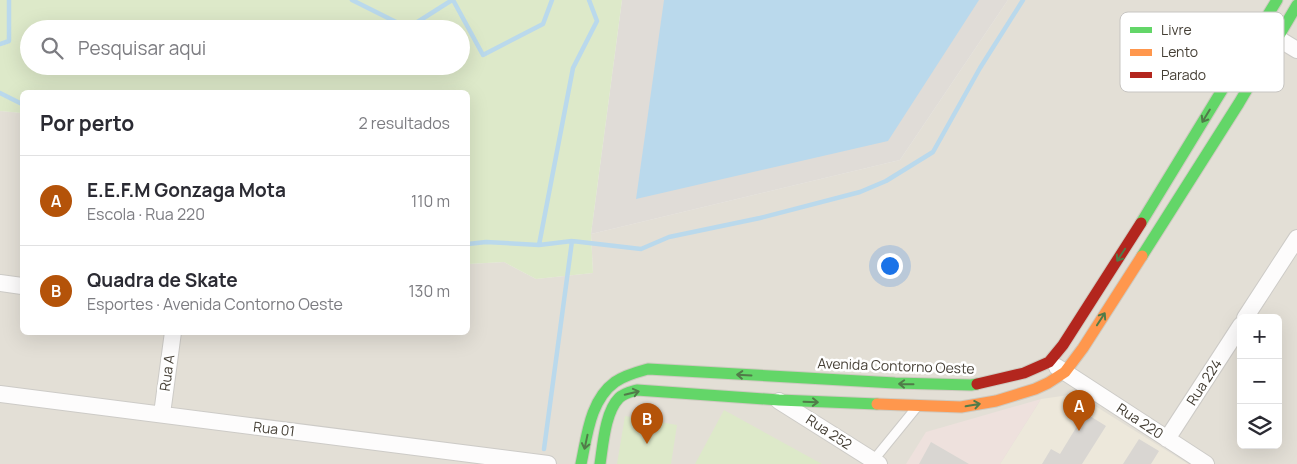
<!DOCTYPE html>
<html lang="pt">
<head>
<meta charset="utf-8">
<style>
	body { margin:0; font-family:Manrope,sans-serif; background:#f7f7f7; color:#2b2b33 }
	.controls { position:absolute; right:15px; bottom:15px; display:grid; overflow:hidden; border-radius:8px; box-shadow:0 5px 20px #0002 }
	.controls button { width:45px; height:45px; display:grid; place-items:center; padding:0; border:0; border-bottom:1px solid #e1e1e2; background:#fff; color:#2b2b33; font:25px sans-serif }
	.you { position:absolute; left:889px; top:265px; width:18px; height:18px; margin:-12px; border:4px solid #fff; border-radius:50%; background:#1a73e8; box-shadow:0 0 0 8px #1a73e833 }
	.badge { display:grid; place-items:center; width:32px; height:32px; border-radius:50%; background:#b45309; color:#fff; font-size:16px; font-weight:700 }
	.pin { position:absolute; translate:-50% -41px; filter:drop-shadow(0 1px 2px #0008) }
	.pin::after { content:''; position:absolute; top:26px; width:18px; height:15px; background:inherit; clip-path:polygon(0 0,100% 0,50% 100%) }
	.list { margin:0; padding:0; list-style:none }
	h2 { display:flex; justify-content:space-between; align-items:center; height:65px; margin:0; padding:0 20px; font-size:21px }
	h2 small { font-size:16px; font-weight:400; color:#7c7c81 }
	.list li { display:grid; grid-template-columns:32px 1fr auto; gap:15px; align-items:center; box-sizing:border-box; height:90px; padding:0 20px; border-top:1px solid #e1e1e2 }
	.list b { display:block; font-size:19px; white-space:nowrap }
	.list p { margin:0; font-size:16px; white-space:nowrap; color:#7c7c81 }
	.list em { font-size:16px; font-style:normal; color:#7c7c81 }
	.icon { flex:none; width:28px; height:28px; fill:none; stroke:currentColor; stroke-width:2; stroke-linecap:round; stroke-linejoin:round }
	.map { position:relative; flex:none; width:1297px; height:464px; overflow:hidden }
	.search { position:absolute; background:#fff; box-shadow:0 5px 20px #0002; left:20px; top:20px; width:450px; height:55px; display:flex; align-items:center; gap:12px; box-sizing:border-box; padding:0 18px; border-radius:28px; color:#7c7c81; font-size:19px }
	.panel { position:absolute; background:#fff; box-shadow:0 5px 20px #0002; left:20px; top:90px; width:450px; height:245px; border-radius:8px }
	.map>svg:first-child { display:block }
	.residential { fill:#e3dfd6; fill-rule:evenodd }
	.industrial { fill:#e0dcd7 }
	.education { fill:#ede8db }
	.medical { fill:#eee1dd }
	.green { fill:#dde9c9; fill-rule:evenodd }
	.water { fill:#bad9ec }
	.lines { fill:none; stroke-linecap:round; stroke-linejoin:round }
	.stream { stroke:#bad9ec; stroke-width:4.5 }
	.building { fill:#d9d6d2 }
	.lane-casing { stroke:#cdcbc7; stroke-width:11 }
	.street-casing { stroke:#cdcbc7; stroke-width:18 }
	.fast-casing { stroke:#cecac0; stroke-width:13 }
	.slow-casing { stroke:#cecac0; stroke-width:13 }
	.jam-casing { stroke:#cecac0; stroke-width:13 }
	.lane { stroke:#fdfcfc; stroke-width:9 }
	.street { stroke:#fdfcfc; stroke-width:16 }
	.fast { stroke:#63d668; stroke-width:11 }
	.slow { stroke:#ff974d; stroke-width:11 }
	.jam { stroke:#b3261e; stroke-width:11 }
	.oneway { stroke:#517b49 }
	.labels { text-anchor:middle; stroke-width:5; stroke-linejoin:round; paint-order:stroke }
	.street-label { font-size:14px; fill:#453f35; stroke:#fff }
	.key { fill:#fff; stroke:#c7c5c2; stroke-width:1 }
	.key-label { font-size:14px; fill:#453f35 }
</style>
</head>
<body>
<div class="map">
<svg width="1297" height="464" viewBox="0 0 1297 464">
	<rect width="100%" height="100%" fill="#efede9"/>
	<path class="residential" d="M1008,0H1297V464H0V111L22,113V332H468V264L504,262L536,279L593,273L591,234L900,160ZM1241,318H1278V445H1241Z"/>
	<path class="industrial" d="M622,0H1008L900,160L591,234Z"/>
	<path class="education" d="M1076,394L1188,464H1000L1041,399Z"/>
	<path class="medical" d="M1041,399L1000,464H906L926,432Z"/>
	<path class="green" d="M0,0H622L591,234L593,273L536,279L504,262L468,264V92H22V113L0,111ZM29,29H461V66H29Z
		M724,410L822,464H695Z
		M625,416L677,425L671,464H617Z"/>
	<path class="water" d="M664,0H979L888,141L636,199Z"/>
	<g class="lines">
		<path class="stream" d="M352,0L408,28L452,0
			M453,0L483,55L543,24L552,0
			M0,44L9,41V0
			M0,93L22,104
			M468,244L486,242L539,245L572,241L641,249L669,237L760,218L860,192L886,181L933,152L980,68L1023,0
			M539,245L573,68L597,21L589,0
			M544,449L572,241"/>
	</g>
	<path class="building" d="M1085,413L1106,426L1082,464H1042L1051,449L1060,454Z
		M1139,439L1159,451L1151,464H1123Z
		M931,442L969,464H919Z"/>
	<g class="lines">
		<defs>
			<path id="lane" d="M872,462L916,408"/>
			<path id="street" d="M1269,33L1297,50
				M0,283L22,286
				M1245,318L1297,238
				M1057,367L1206,464
				M0,394L548,464
				M779,401L879,464
				M162,414L173,332
				M1167,439L1241,325"/>
			<path id="fast" d="M1141,223L1277,0
				M1142,256L1239,103L1297,5
				M581,464C587,436 590,400 615,382C625,375 637,372 648,369L895,383L971,385L977,384
				M600,464C603,445 605,412 619,398C624,393 630,392 637,390L779,400L877,404"/>
			<path id="slow" d="M877,404L961,407L996,401L1035,389L1048,383L1065,372L1083,348L1142,256"/>
			<path id="jam" d="M977,384L1024,373L1049,362L1063,345L1141,223"/>
		</defs>
		<use href="#lane" class="lane-casing"/>
		<use href="#street" class="street-casing"/>
		<use href="#fast" class="fast-casing"/>
		<use href="#slow" class="slow-casing"/>
		<use href="#jam" class="jam-casing"/>
		<use href="#lane" class="lane"/>
		<use href="#street" class="street"/>
		<use href="#fast" class="fast"/>
		<use href="#slow" class="slow"/>
		<use href="#jam" class="jam"/>
	</g>
	<defs><path id="oneway-shaft" d="M-6 0H5M1.5-3L5.5 0L1.5 3" fill="none" stroke-width="1.6" stroke-linecap="round" stroke-linejoin="round" transform="scale(1.25)"/></defs>
	<g class="oneway">
		<use href="#oneway-shaft" transform="translate(1206 116) rotate(121)"/>
		<use href="#oneway-shaft" transform="translate(1121 255) rotate(123)"/>
		<use href="#oneway-shaft" transform="translate(1101 319) rotate(-57)"/>
		<use href="#oneway-shaft" transform="translate(744 375) rotate(-177)"/>
		<use href="#oneway-shaft" transform="translate(906 384) rotate(-179)"/>
		<use href="#oneway-shaft" transform="translate(632 393) rotate(-14)"/>
		<use href="#oneway-shaft" transform="translate(811 402) rotate(2)"/>
		<use href="#oneway-shaft" transform="translate(973 405) rotate(-10)"/>
		<use href="#oneway-shaft" transform="translate(586 442) rotate(102)"/>
	</g>
	<g class="labels">
		<g class="street-label">
			<text transform="translate(896 366) rotate(2)" y="5">Avenida Contorno Oeste</text>
			<text transform="translate(167 373) rotate(-82)" y="5">Rua A</text>
			<text transform="translate(1204 382) rotate(-57)" y="5">Rua 224</text>
			<text transform="translate(1140 421) rotate(33)" y="5">Rua 220</text>
			<text transform="translate(274 429) rotate(7)" y="5">Rua 01</text>
			<text transform="translate(829 432) rotate(33)" y="5">Rua 252</text>
		</g>
	</g>
	<rect x="1120" y="12" width="164" height="80" rx="8" class="key"/>
	<rect x="1130" y="27" width="22" height="6" fill="#63d668"/>
	<rect x="1130" y="49" width="22" height="7" fill="#ff974d"/>
	<rect x="1130" y="72" width="22" height="6" fill="#b3261e"/>
	<g class="key-label">
		<text x="1161" y="35">Livre</text>
		<text x="1161" y="57">Lento</text>
		<text x="1161" y="80">Parado</text>
	</g>
</svg>
<div class="controls">
<button>+</button>
<button>−</button>
<button><svg class="icon" aria-label="layers" viewBox="0 0 24 24"><path d="M12 4l9 5-9 5-9-5zM3 14l9 5 9-5"/></svg></button>
</div>
<div class="you"></div>
<div class="pin badge" style="left:1079px;top:431px">A</div>
<div class="pin badge" style="left:647px;top:444px">B</div>
<div class="search"><svg class="icon" aria-label="search" viewBox="0 0 24 24"><circle cx="10" cy="10" r="6"/><path d="M15 15l6 6"/></svg>Pesquisar aqui</div>
<section class="panel">
<h2>Por perto<small>2 resultados</small></h2>
<ul class="list">
<li><span class="badge">A</span><div><b>E.E.F.M Gonzaga Mota</b><p>Escola · Rua 220</p></div><em>110 m</em></li>
<li><span class="badge">B</span><div><b>Quadra de Skate</b><p>Esportes · Avenida Contorno Oeste</p></div><em>130 m</em></li>
</ul>
</section>
</div>
</body>
</html>
